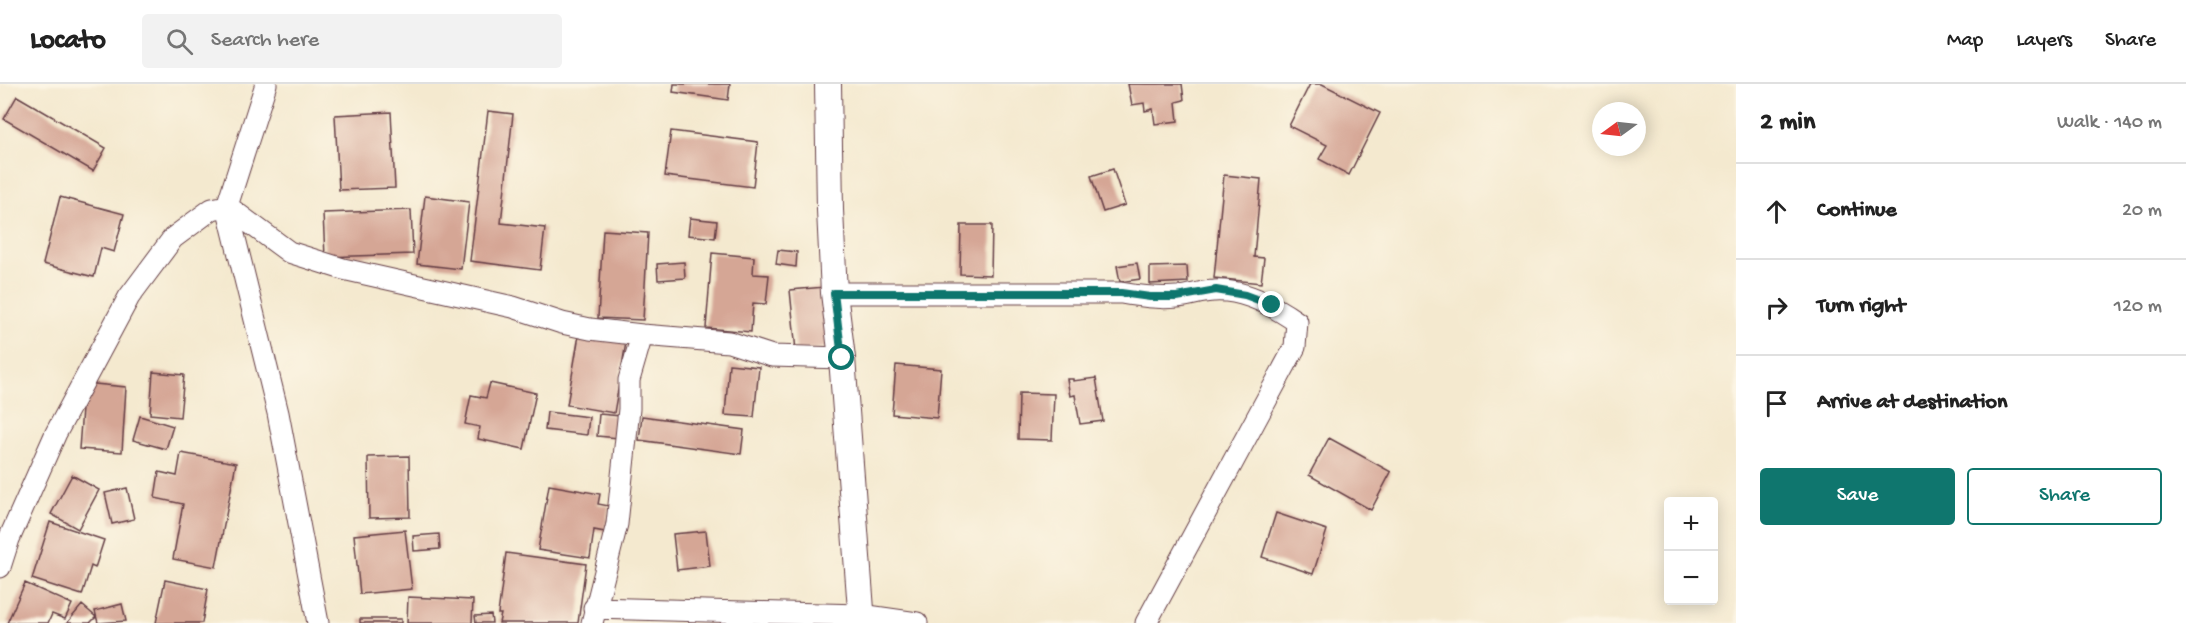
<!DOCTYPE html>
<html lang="en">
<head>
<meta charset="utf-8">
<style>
	body { margin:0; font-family:"Gochi Hand",sans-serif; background:#f2f2f2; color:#222 }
	.controls { position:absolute; right:18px; bottom:18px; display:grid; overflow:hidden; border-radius:6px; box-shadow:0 3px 15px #0003 }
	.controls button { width:54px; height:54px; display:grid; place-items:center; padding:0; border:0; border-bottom:2px solid #e0e0e0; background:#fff; color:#222; font:30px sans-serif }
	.compass { position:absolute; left:1592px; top:18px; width:54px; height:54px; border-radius:50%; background:#fff; box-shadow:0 3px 15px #0003; rotate:255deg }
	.stop { position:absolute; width:18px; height:18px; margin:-14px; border:4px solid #0f766e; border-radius:50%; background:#fff }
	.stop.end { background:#0f766e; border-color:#fff; box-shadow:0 2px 6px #0008 }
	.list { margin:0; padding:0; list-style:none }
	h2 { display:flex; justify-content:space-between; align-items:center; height:78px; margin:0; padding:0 24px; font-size:26px }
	h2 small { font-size:20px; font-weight:400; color:#767676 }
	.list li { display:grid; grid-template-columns:39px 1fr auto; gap:18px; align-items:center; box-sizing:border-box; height:96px; padding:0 24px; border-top:2px solid #e0e0e0 }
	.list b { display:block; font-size:22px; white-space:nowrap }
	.list em { font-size:20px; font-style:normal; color:#767676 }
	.actions { display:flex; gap:12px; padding:18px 24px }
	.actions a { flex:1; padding:14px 0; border:2px solid #0f766e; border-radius:6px; text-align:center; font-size:21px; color:#0f766e }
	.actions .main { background:#0f766e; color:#fff }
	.icon { flex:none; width:33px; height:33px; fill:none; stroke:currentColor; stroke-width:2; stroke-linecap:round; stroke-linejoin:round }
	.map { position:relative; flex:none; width:1736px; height:539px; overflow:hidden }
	header { display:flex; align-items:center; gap:36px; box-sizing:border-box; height:84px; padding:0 30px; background:#fff; border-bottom:2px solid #e0e0e0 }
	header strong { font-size:28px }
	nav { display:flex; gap:33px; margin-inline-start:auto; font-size:21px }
	.search { width:420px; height:54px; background:#f2f2f2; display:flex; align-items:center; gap:15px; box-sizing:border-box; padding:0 21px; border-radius:6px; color:#767676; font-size:22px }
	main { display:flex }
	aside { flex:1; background:#fff }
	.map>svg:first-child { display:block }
	.building { fill:#d5a695 }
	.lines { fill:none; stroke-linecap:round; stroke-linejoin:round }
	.minor-casing { stroke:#643d44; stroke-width:23 }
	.tertiary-casing { stroke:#643d44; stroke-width:28 }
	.minor { stroke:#fff; stroke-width:21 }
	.tertiary { stroke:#fff; stroke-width:26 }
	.route { stroke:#0f766e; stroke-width:8 }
</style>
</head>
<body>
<header>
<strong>Locato</strong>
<div class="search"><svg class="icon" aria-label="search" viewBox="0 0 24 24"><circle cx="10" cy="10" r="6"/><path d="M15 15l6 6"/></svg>Search here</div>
<nav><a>Map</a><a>Layers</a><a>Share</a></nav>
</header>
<main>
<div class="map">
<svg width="1736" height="539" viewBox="0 0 1736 539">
	<rect width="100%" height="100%" fill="#fcf5e5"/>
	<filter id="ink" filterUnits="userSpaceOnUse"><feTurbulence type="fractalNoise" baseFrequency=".0167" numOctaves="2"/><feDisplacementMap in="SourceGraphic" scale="12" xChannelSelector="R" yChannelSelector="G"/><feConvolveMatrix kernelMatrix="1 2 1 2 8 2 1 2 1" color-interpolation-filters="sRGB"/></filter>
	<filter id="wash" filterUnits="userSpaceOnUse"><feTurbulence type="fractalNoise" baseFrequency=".008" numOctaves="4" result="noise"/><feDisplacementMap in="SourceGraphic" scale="24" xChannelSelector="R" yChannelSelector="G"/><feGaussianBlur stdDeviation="1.35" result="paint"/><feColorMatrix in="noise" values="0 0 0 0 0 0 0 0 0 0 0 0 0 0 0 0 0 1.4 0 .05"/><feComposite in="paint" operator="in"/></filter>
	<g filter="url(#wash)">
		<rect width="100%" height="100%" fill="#f4e9cf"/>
		<g id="blocks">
			<path class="building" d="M674,0H730L728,16L673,8Z
				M1128,0H1182L1184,16L1176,18L1178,37L1155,40L1153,25L1145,27L1144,19L1132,21Z
				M1310,0H1322L1380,29L1349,91L1319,75L1327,61L1289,42Z
				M17,12L106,64L93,87L4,35Z
				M488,27L513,30L501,139L545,144L540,186L470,177Z
				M391,28L395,104L339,106L335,31Z
				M671,47L758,58L753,103L665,92Z
				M1113,85L1125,121L1103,128L1091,92Z
				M1224,91L1261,95L1254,173L1264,174L1261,199L1214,194Z
				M425,112L469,118L461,185L417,180Z
				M60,113L124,130L114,168L101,164L94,193L43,180Z
				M411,126L413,170L325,173L323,129Z
				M690,134L717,137L715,154L688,151Z
				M961,141H992L991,191L960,190Z
				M603,146L648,149L643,236L598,234Z
				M778,166L797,168L796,183L776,180Z
				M712,169L754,173L753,190L769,191L766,220L753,219L751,248L706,244Z
				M684,178L685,194L658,196L657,180Z
				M1137,179L1140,195L1120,198L1117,182Z
				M1187,182L1188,198L1150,200V183Z
				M825,203L832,263L796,267L790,206Z
				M579,251L626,258L614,329L567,321Z
				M729,280L759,283L754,333L725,331Z
				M896,281L941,285L937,334L892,330Z
				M153,288L184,291L180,333L150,330Z
				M1096,294L1103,337L1080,340L1075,311L1070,312L1067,295H1073V297Z
				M84,299L126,303L122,368L79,365Z
				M490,299L536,309L524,365L478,355L480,343L465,340L471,311L486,314Z
				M1019,309L1054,310L1052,356L1018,355Z
				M547,328L589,333L587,351L545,346Z
				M599,330L621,332L619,354L597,352Z
				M140,332L173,342L166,365L133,356Z
				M642,332L744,346L741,370L639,356Z
				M1329,354L1391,388L1371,426L1309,391Z
				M181,369L236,379L216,483L173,475L183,420L155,414L159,388L177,392Z
				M409,372L410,433L369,434L368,373Z
				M72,391L99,406L78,445L51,430Z
				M549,401L600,410L598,420L609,422L605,448L594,446L590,474L538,466Z
				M127,404L134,435L112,440L105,409Z
				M1276,429L1327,446L1313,490L1262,473Z
				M50,438L104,456L95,484L91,482L82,511L32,495Z
				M405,446L412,505L360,510L354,451Z
				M706,447L710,482L677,486L673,450Z
				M439,450L440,465L414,467L413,452Z
				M506,469L586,480L578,539H499L501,530H498Z
				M165,496L208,505L202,539H156Z
				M25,499L72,520L65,535L52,530L48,539H7Z
				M408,513L473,516L472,539H407Z
				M122,520L126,537L98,539L95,527Z
				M82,521L96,533L90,539H67Z
				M491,531L492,539H476L475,532Z
				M360,535H401V539H360Z"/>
		</g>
	</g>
	<g filter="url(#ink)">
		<use href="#blocks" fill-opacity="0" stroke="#643d44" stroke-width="1.5"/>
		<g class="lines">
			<defs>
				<path id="minor" d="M266,0L227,122L278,329L318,539
					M227,122L289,168L343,185L513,223L562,239L590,245L642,251L729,258L772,272L842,274
					M834,209H1121C1139,212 1158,215 1177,213C1190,212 1202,207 1214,207C1243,205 1274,222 1297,238L1295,263L1146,539
					M0,483L9,455L56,349L129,213L173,154L212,125L227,122
					M594,524L861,531L917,539
					M592,539L617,440L629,325V296L642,251"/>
				<path id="tertiary" d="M828,0L830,126L834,209L842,274L862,539"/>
			</defs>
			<use href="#minor" class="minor-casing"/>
			<use href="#tertiary" class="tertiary-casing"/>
			<use href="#minor" class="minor"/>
			<use href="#tertiary" class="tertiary"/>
		</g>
	</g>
	<g class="lines" filter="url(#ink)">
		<path class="route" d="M842,274L834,209H1121L1150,213H1177L1216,206L1245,211L1272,221"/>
	</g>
</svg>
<div class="controls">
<button>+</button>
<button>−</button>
</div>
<svg class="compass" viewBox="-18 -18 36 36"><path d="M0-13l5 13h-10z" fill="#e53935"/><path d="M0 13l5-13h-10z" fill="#767676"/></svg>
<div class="stop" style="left:842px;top:274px"></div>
<div class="stop end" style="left:1272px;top:221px"></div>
</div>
<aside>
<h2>2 min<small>Walk · 140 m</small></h2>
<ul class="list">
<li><svg class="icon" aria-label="ahead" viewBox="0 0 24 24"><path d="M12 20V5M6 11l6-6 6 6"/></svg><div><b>Continue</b></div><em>20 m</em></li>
<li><svg class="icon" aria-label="right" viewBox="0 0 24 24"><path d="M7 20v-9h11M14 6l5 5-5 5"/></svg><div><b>Turn right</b></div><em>120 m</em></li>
<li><svg class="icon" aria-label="arrive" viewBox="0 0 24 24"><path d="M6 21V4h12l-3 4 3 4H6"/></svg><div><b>Arrive at destination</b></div></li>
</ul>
<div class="actions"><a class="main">Save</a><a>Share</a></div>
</aside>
</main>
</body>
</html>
